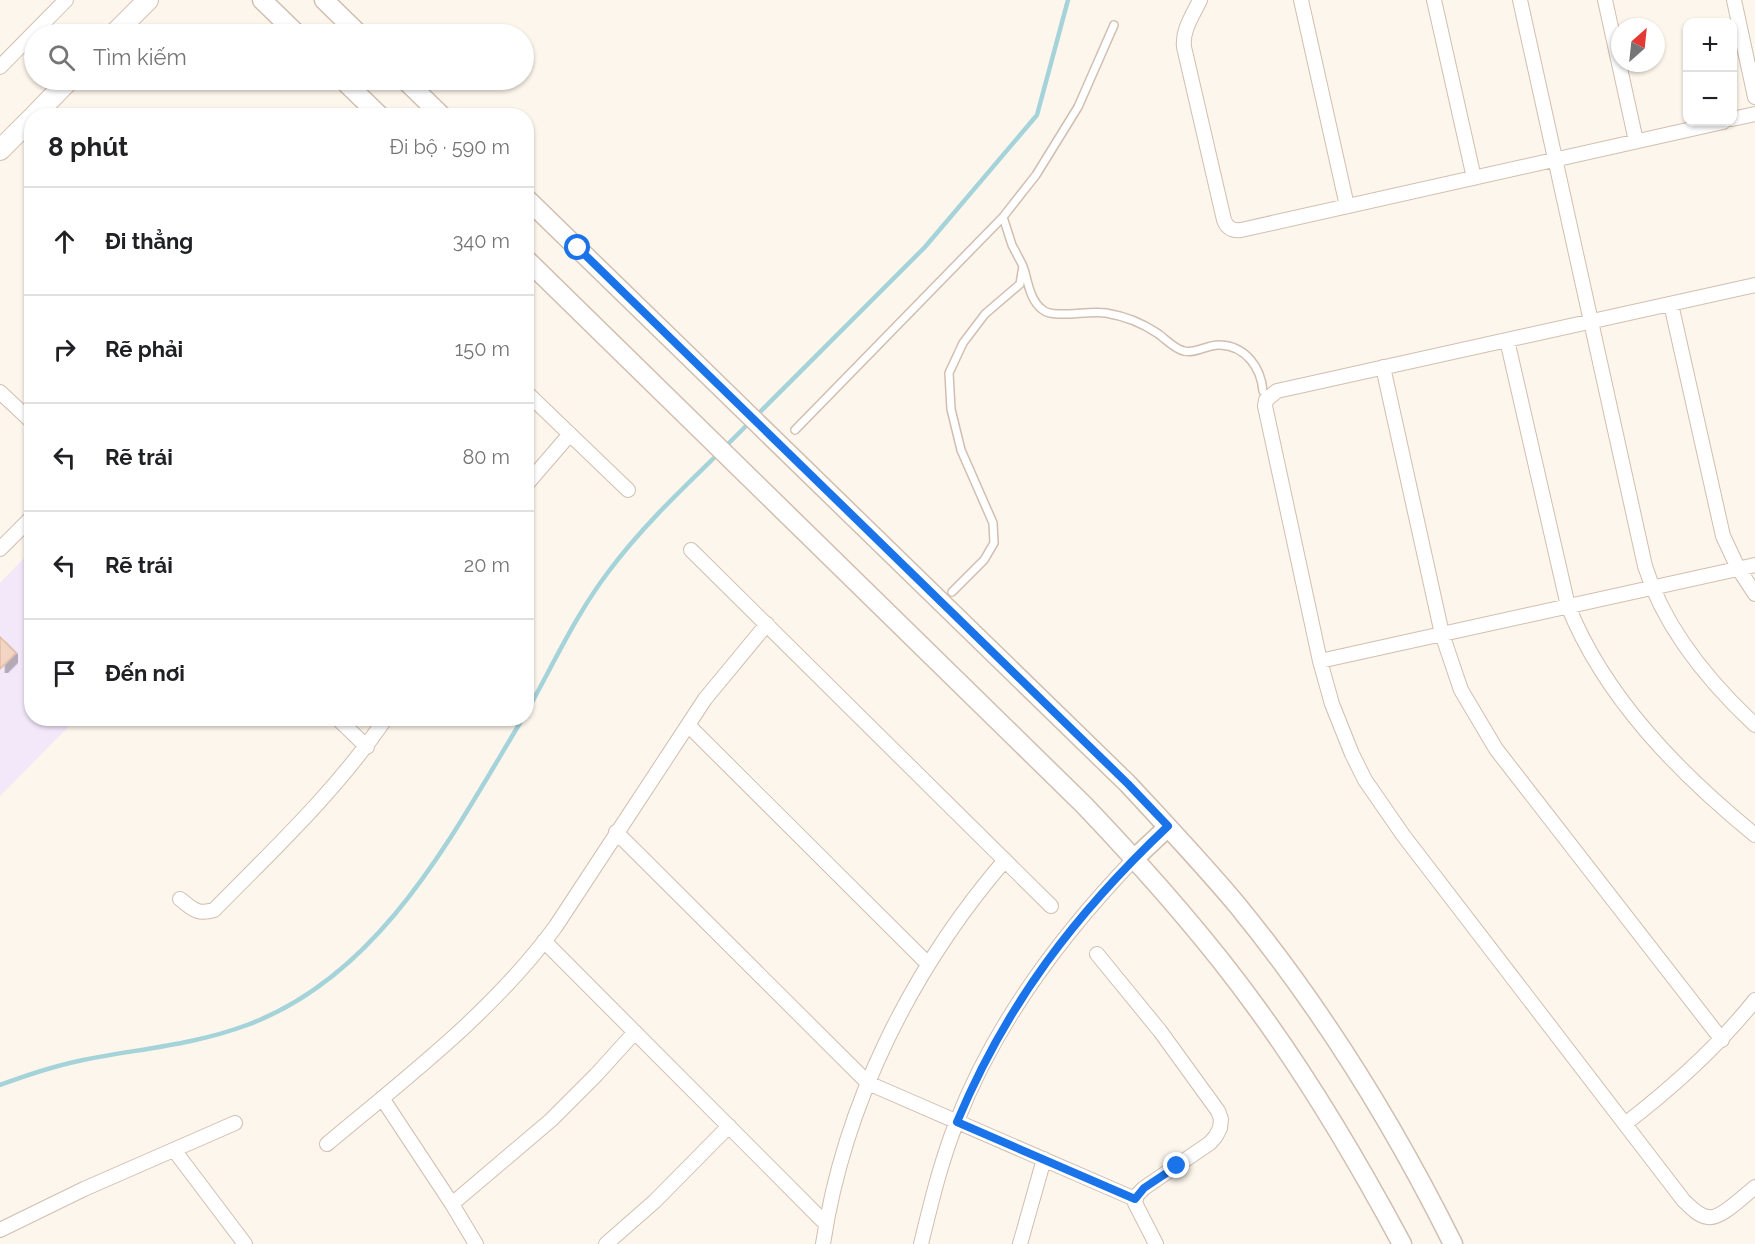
<!DOCTYPE html>
<html lang="vi">
<head>
<meta charset="utf-8">
<style>
	body { margin:0; font-family:Raleway,sans-serif; background:#f6f6f6; color:#202124 }
	.controls { position:absolute; right:18px; top:18px; display:grid; overflow:hidden; border-radius:12px; box-shadow:0 2px 4px #0004 }
	.controls button { width:54px; height:54px; display:grid; place-items:center; padding:0; border:0; border-bottom:2px solid #e0e0e0; background:#fff; color:#202124; font:30px sans-serif }
	.compass { position:absolute; left:1611px; top:18px; width:54px; height:54px; border-radius:50%; background:#fff; box-shadow:0 2px 4px #0004; rotate:27deg }
	.stop { position:absolute; width:18px; height:18px; margin:-14px; border:4px solid #1a73e8; border-radius:50%; background:#fff }
	.stop.end { background:#1a73e8; border-color:#fff; box-shadow:0 2px 6px #0008 }
	.list { margin:0; padding:0; list-style:none }
	h2 { display:flex; justify-content:space-between; align-items:center; height:78px; margin:0; padding:0 24px; font-size:26px }
	h2 small { font-size:20px; font-weight:400; color:#757577 }
	.list li { display:grid; grid-template-columns:39px 1fr auto; gap:18px; align-items:center; box-sizing:border-box; height:108px; padding:0 24px; border-top:2px solid #e0e0e0 }
	.list b { display:block; font-size:22px; white-space:nowrap }
	.list em { font-size:20px; font-style:normal; color:#757577 }
	.icon { flex:none; width:33px; height:33px; fill:none; stroke:currentColor; stroke-width:2; stroke-linecap:round; stroke-linejoin:round }
	.map { position:relative; flex:none; width:1755px; height:1244px; overflow:hidden }
	.search { position:absolute; background:#fff; box-shadow:0 2px 4px #0004; left:24px; top:24px; width:510px; height:66px; display:flex; align-items:center; gap:15px; box-sizing:border-box; padding:0 21px; border-radius:33px; color:#757577; font-size:22px }
	.panel { position:absolute; background:#fff; box-shadow:0 2px 4px #0004; left:24px; top:108px; width:510px; height:618px; border-radius:24px }
	.map>svg:first-child { display:block }
	.education { fill:#f3e8fa }
	.lines { fill:none; stroke-linecap:round; stroke-linejoin:round }
	.stream { stroke:#a5d3da; stroke-width:4.5 }
	.building { fill:#f3d5c3; stroke:#e6bba3; stroke-width:1.5; filter:url(#shadow) }
	.service-casing { stroke:#d1beb0; stroke-width:10 }
	.minor-casing { stroke:#d1beb0; stroke-width:16 }
	.tertiary-casing { stroke:#d1beb0; stroke-width:21 }
	.secondary-casing { stroke:#d6c0b0; stroke-width:22 }
	.service { stroke:#fff; stroke-width:7 }
	.minor { stroke:#fff; stroke-width:14 }
	.tertiary { stroke:#fff; stroke-width:18 }
	.secondary { stroke:#fff; stroke-width:20 }
	.route { stroke:#1a73e8; stroke-width:8 }
</style>
</head>
<body>
<div class="map">
<svg width="1755" height="1244" viewBox="0 0 1755 1244">
	<defs>
		<filter id="shadow"><feDropShadow dx="5.5" dy="5.5" stdDeviation="0" flood-color="#0004"/></filter>
	</defs>
	<rect width="100%" height="100%" fill="#fdf6ec"/>
	<path class="education" d="M31,551L32,718L76,719L0,796V583Z"/>
	<g class="lines">
		<path class="stream" d="M756,416L925,247L1037,115L1068,0
			M724,448L750,422
			M526,713C553,665 576,614 609,571C641,528 680,491 718,454
			M0,1085C27,1075 54,1066 83,1060C137,1049 194,1045 247,1025C382,975 452,835 523,718"/>
	</g>
	<path class="building" d="M0,637L16,653L0,669Z"/>
	<g class="lines">
		<defs>
			<path id="service" d="M1024,269C1028,282 1030,301 1043,310C1054,319 1089,310 1106,313C1124,316 1142,323 1157,333C1166,339 1174,349 1184,351C1196,354 1208,344 1220,345C1246,346 1261,368 1263,391
				M795,430L1003,217L1036,175L1078,107L1114,25
				M952,592L984,560L994,543L993,523L961,450L951,409L949,373L963,343L985,314L1020,284L1023,266L1012,245L1003,217"/>
			<path id="minor" d="M1200,0C1193,15 1182,30 1184,47L1224,220C1227,228 1232,231 1241,230L1723,122
				M1301,0L1347,206
				M1434,0L1474,178
				M1520,0L1645,566C1664,628 1708,681 1755,725
				M1605,0L1636,141
				M1734,0L1755,97
				M0,67L66,0
				M1732,119L1755,114
				M1755,285L1277,391L1266,400L1265,406L1320,661L1332,704L1352,754L1365,780L1403,835L1684,1201C1691,1207 1698,1216 1708,1217C1720,1220 1745,1195 1755,1187
				M1671,304L1723,536L1738,568L1755,594
				M1507,340L1568,606C1605,698 1679,773 1755,835
				M1383,367L1442,634L1461,690L1496,749L1722,1040
				M0,392L32,422
				M526,392L628,490
				M526,485L570,434
				M0,549L32,517
				M691,550L1051,906
				M1320,661L1755,565
				M337,718L367,747
				M688,725L928,964
				M616,832L868,1083L1135,1199
				M180,899C193,909 197,915 214,910C275,848 337,790 386,718
				M544,941L826,1224
				M1097,954L1160,1031L1218,1111L1221,1119L1220,1128L1216,1136L1210,1143L1144,1188L1137,1195L1135,1203L1156,1244
				M382,1098L452,1204L476,1244
				M1625,1124C1673,1087 1717,1048 1755,1000
				M327,1144C407,1077 494,1011 556,926L705,699L767,624
				M174,1150L245,1244
				M452,1204L551,1120L596,1075L635,1032
				M0,1230L84,1189L235,1123
				M606,1244L655,1201L729,1126
				M823,1244C844,1103 913,967 1005,860
				M921,1244C931,1203 941,1161 957,1121C996,1021 1061,935 1135,858
				M1020,1244L1044,1159"/>
			<path id="tertiary" d="M262,0L297,34
				M324,0L359,34
				M343,80L380,116
				M405,80L442,116
				M526,198L1128,784C1165,824 1203,864 1238,906C1322,1009 1394,1125 1453,1244
				M526,259L1084,805C1145,869 1204,935 1256,1007C1311,1082 1358,1162 1402,1244
				M1135,858L1168,827"/>
			<path id="secondary" d="M114,34L148,0
				M34,116L69,80
				M0,150L32,118"/>
		</defs>
		<use href="#service" class="service-casing"/>
		<use href="#minor" class="minor-casing"/>
		<use href="#tertiary" class="tertiary-casing"/>
		<use href="#secondary" class="secondary-casing"/>
		<use href="#service" class="service"/>
		<use href="#minor" class="minor"/>
		<use href="#tertiary" class="tertiary"/>
		<use href="#secondary" class="secondary"/>
	</g>
	<g class="lines">
		<path class="route" d="M578,248L1128,784L1168,826C1075,914 1007,1003 957,1122L1135,1199L1144,1188L1177,1166"/>
	</g>
</svg>
<div class="controls">
<button>+</button>
<button>−</button>
</div>
<svg class="compass" viewBox="-18 -18 36 36"><path d="M0-13l5 13h-10z" fill="#e53935"/><path d="M0 13l5-13h-10z" fill="#757577"/></svg>
<div class="stop" style="left:578px;top:248px"></div>
<div class="stop end" style="left:1177px;top:1166px"></div>
<div class="search"><svg class="icon" aria-label="search" viewBox="0 0 24 24"><circle cx="10" cy="10" r="6"/><path d="M15 15l6 6"/></svg>Tìm kiếm</div>
<section class="panel">
<h2>8 phút<small>Đi bộ · 590 m</small></h2>
<ul class="list">
<li><svg class="icon" aria-label="ahead" viewBox="0 0 24 24"><path d="M12 20V5M6 11l6-6 6 6"/></svg><div><b>Đi thẳng</b></div><em>340 m</em></li>
<li><svg class="icon" aria-label="right" viewBox="0 0 24 24"><path d="M7 20v-9h11M14 6l5 5-5 5"/></svg><div><b>Rẽ phải</b></div><em>150 m</em></li>
<li><svg class="icon" aria-label="left" viewBox="0 0 24 24"><path d="M17 20v-9H6M10 6l-5 5 5 5"/></svg><div><b>Rẽ trái</b></div><em>80 m</em></li>
<li><svg class="icon" aria-label="left" viewBox="0 0 24 24"><path d="M17 20v-9H6M10 6l-5 5 5 5"/></svg><div><b>Rẽ trái</b></div><em>20 m</em></li>
<li><svg class="icon" aria-label="arrive" viewBox="0 0 24 24"><path d="M6 21V4h12l-3 4 3 4H6"/></svg><div><b>Đến nơi</b></div></li>
</ul>
</section>
</div>
</body>
</html>
